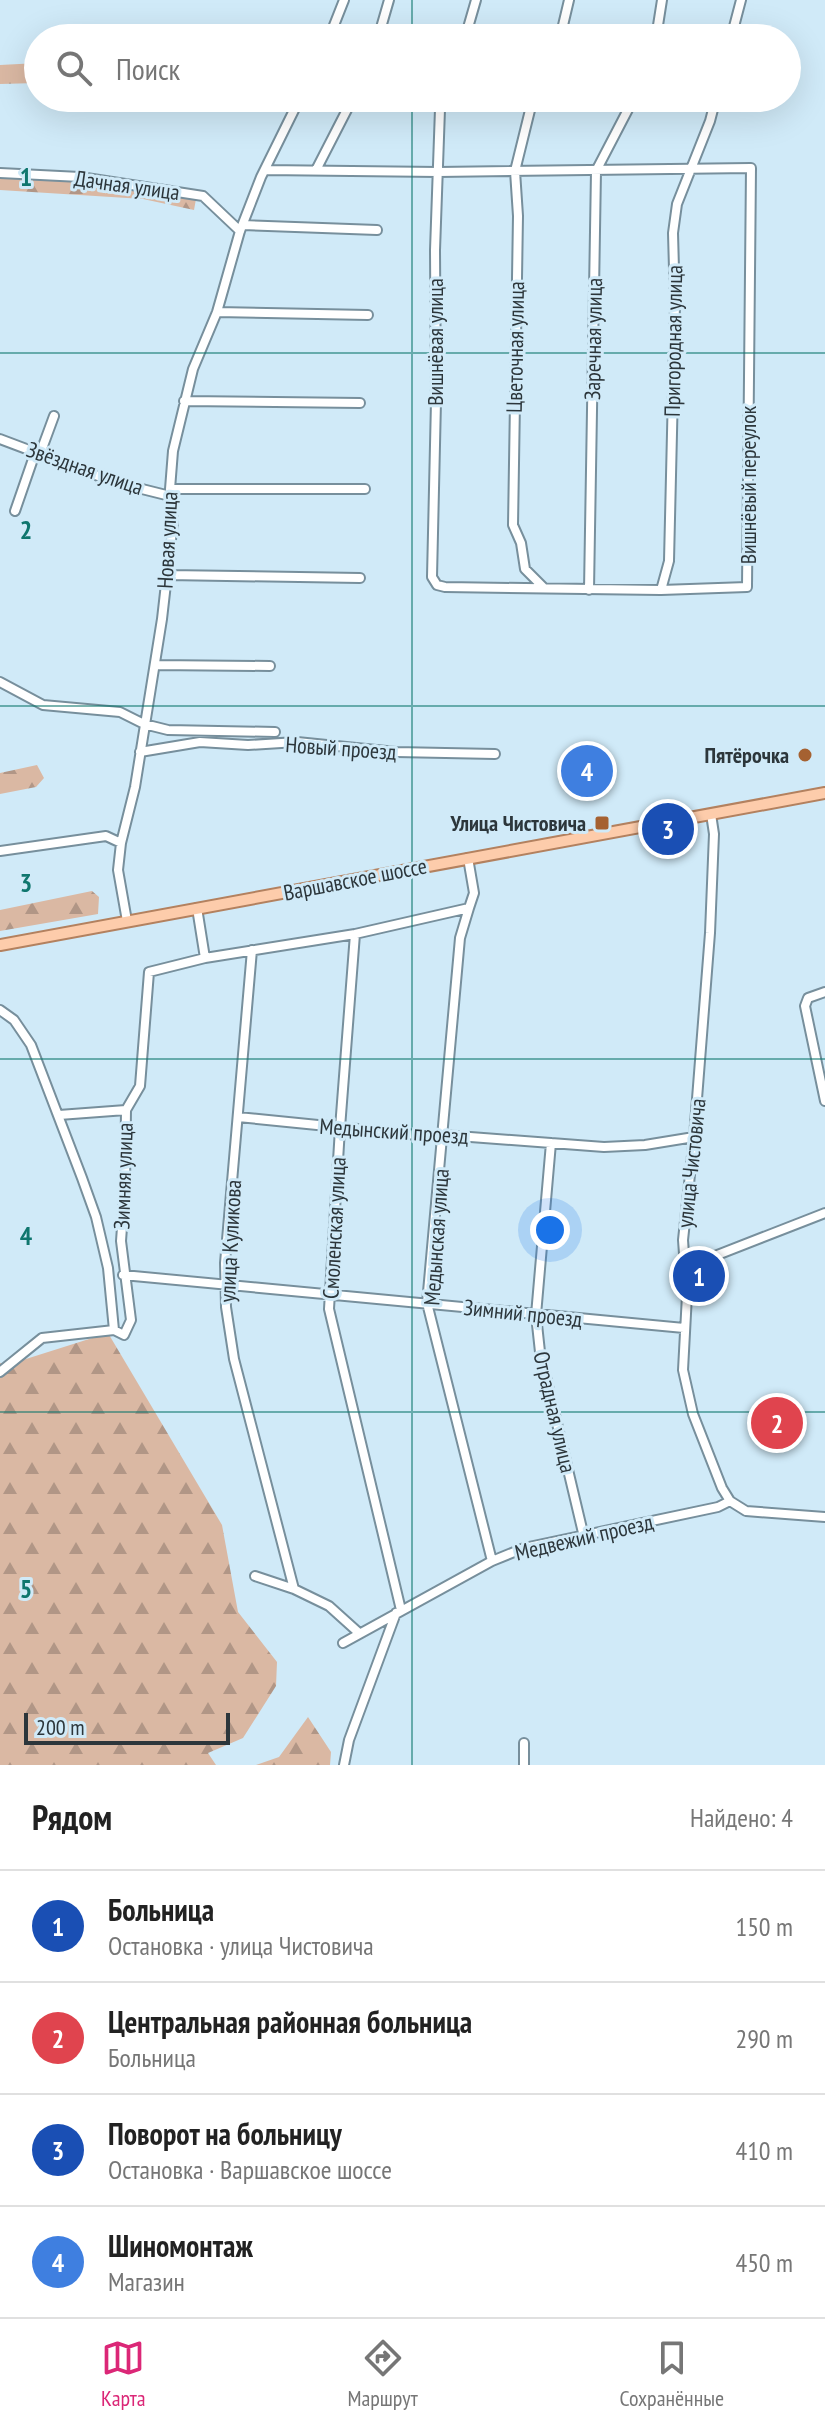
<!DOCTYPE html>
<html lang="ru">
<head>
<meta charset="utf-8">
<style>
	body { margin:0; font-family:"PT Sans Narrow",sans-serif; background:#f2f2f2; color:#222 }
	.scale { position:absolute; left:24px; bottom:20px; width:206px; box-sizing:border-box; padding-left:8px; border:4px solid #2c363b; border-top:0; font-size:22px; line-height:28px; white-space:nowrap; color:#2c363b; -webkit-text-stroke:6px #d0eaf8; paint-order:stroke }
	.you { position:absolute; left:550px; top:1230px; width:28px; height:28px; margin:-20px; border:6px solid #fff; border-radius:50%; background:#1a73e8; box-shadow:0 0 0 12px #1a73e833 }
	.badge { display:grid; place-items:center; width:52px; height:52px; border-radius:50%; background:#db2777; color:#fff; font-size:26px; font-weight:700 }
	.pin { position:absolute; translate:-50% -50%; border:4px solid #fff; box-shadow:0 2px 8px #0006 }
	.list { margin:0; padding:0; list-style:none }
	h2 { display:flex; justify-content:space-between; align-items:center; height:104px; margin:0; padding:0 32px; font-size:34px }
	h2 small { font-size:26px; font-weight:400; color:#767676 }
	.list li { display:grid; grid-template-columns:52px 1fr auto; gap:24px; align-items:center; box-sizing:border-box; height:112px; padding:0 32px; border-top:2px solid #e0e0e0 }
	.list b { display:block; font-size:30px; white-space:nowrap }
	.list p { margin:0; font-size:26px; white-space:nowrap; color:#767676 }
	.list em { font-size:26px; font-style:normal; color:#767676 }
	.icon { flex:none; width:44px; height:44px; fill:none; stroke:currentColor; stroke-width:2; stroke-linecap:round; stroke-linejoin:round }
	.map { position:relative; flex:none; width:825px; height:1765px; overflow:hidden }
	.search { position:absolute; background:#fff; box-shadow:0 8px 32px #0002; left:24px; right:24px; top:24px; height:88px; display:flex; align-items:center; gap:20px; box-sizing:border-box; padding:0 28px; border-radius:44px; color:#767676; font-size:30px }
	.sheet { height:552px; background:#fff }
	nav { display:flex; justify-content:space-around; align-items:center; box-sizing:border-box; height:112px; border-top:2px solid #e0e0e0; background:#fff; font-size:22px; color:#767676 }
	nav a { display:grid; justify-items:center; gap:4px }
	nav .on { color:#db2777 }
	.map>svg:first-child { display:block }
	.forest { fill:url(#forest-firs) }
	.lines { fill:none; stroke-linecap:round; stroke-linejoin:round }
	.minor-casing { stroke:#778f9c; stroke-width:12 }
	.major-casing { stroke:#b3815f; stroke-width:14 }
	.minor { stroke:#fff; stroke-width:8 }
	.major { stroke:#fdccab; stroke-width:10 }
	.grid { fill:none; stroke:#0f766e; stroke-width:2; stroke-opacity:0.55 }
	.poi-dot { fill:#a56131; stroke:#d0eaf8; stroke-width:3 }
	.labels { text-anchor:middle; stroke-width:6; stroke-linejoin:round; paint-order:stroke }
	.street-label { font-size:22px; fill:#2c363b; stroke:#d0eaf8 }
	.poi-label { font-size:22px; font-weight:bold; fill:#2c363b; stroke:#d0eaf8; text-anchor:end }
	.grid-label { font-size:26px; text-anchor:middle; font-weight:bold; fill:#0f766e; stroke:#d0eaf8; stroke-width:6; stroke-linejoin:round; paint-order:stroke }
</style>
</head>
<body>
<div class="map">
<svg width="825" height="1765" viewBox="0 0 825 1765">
	<defs>
		<pattern id="forest-firs" width="22" height="20" patternUnits="userSpaceOnUse" patternTransform="scale(2)"><rect width="22" height="20" fill="#dab8a3"/><path d="M5 1l3.5 6h-7zM16 11l3.5 6h-7z" fill="#b19686"/></pattern>
	</defs>
	<rect width="100%" height="100%" fill="#d0eaf8"/>
	<path class="forest" d="M38,63V83L0,84V65Z
		M0,174L49,175L196,199L194,210L143,199L0,190Z
		M37,765L44,778L36,787L0,794V773Z
		M92,891L99,897L98,914L0,931V910Z
		M108,1333L222,1525L238,1612L277,1662L276,1686L243,1738L208,1753L216,1765H0V1363L7,1365Z
		M308,1717L331,1752L330,1765H256L279,1757Z"/>
	<g class="lines">
		<defs>
			<path id="minor" d="M329,38L344,0
				M378,38L389,0
				M465,38L476,0
				M560,38L569,0
				M656,38L662,0
				M731,38L741,0
				M533,98L515,171L518,216L513,525L521,543L525,569L543,587
				M265,170L438,172L751,168L747,587L661,590L445,587L437,585L432,577L436,401L435,250L440,109L443,98
				M316,170L353,98
				M0,173L80,177L203,196L240,231
				M243,225L377,230
				M217,312L368,315
				M184,401L360,403
				M0,439L114,482L170,496
				M170,489H365
				M15,511L33,459L40,454L54,416
				M168,575L360,578
				M589,590L596,171L634,98
				M661,590L669,561L675,305L673,233L677,204L710,121L716,98
				M155,665L270,666
				M0,682L43,705L120,712L144,724L168,730L275,732
				M140,752L200,742L248,745L297,742L396,752L495,754
				M711,814L714,834L710,933L694,1137L683,1240L687,1295L683,1370L693,1414L722,1488L730,1501L746,1511L825,1517
				M0,851L106,836L121,843
				M197,908L205,958
				M469,908L460,938L427,1303L492,1561
				M127,921L118,870L121,843L135,787L162,619L173,522L170,489L173,451L193,369L217,312L240,231L261,177L300,98
				M355,934L340,1128L329,1309L401,1610
				M252,950L225,1263L226,1307L234,1359L294,1589L329,1606L359,1633
				M825,992L808,998L805,1006L825,1101
				M0,1010L14,1020L31,1045L82,1178L96,1217L108,1268L114,1330L124,1335L131,1320L121,1241L125,1186L126,1110L140,1086L149,972L205,958L355,934L469,908L474,893L468,858
				M59,1115L126,1110
				M238,1117L437,1137L444,1135L604,1147L645,1145L694,1137
				M551,1143L536,1315L540,1352L584,1537
				M684,1268L825,1213
				M123,1275L684,1328
				M0,1372L42,1338L114,1330
				M255,1576L294,1589
				M343,1643L492,1561L524,1548L718,1507L730,1501
				M524,1743V1765
				M344,1765L349,1740L396,1613"/>
			<path id="major" d="M0,945L825,793"/>
		</defs>
		<use href="#minor" class="minor-casing"/>
		<use href="#major" class="major-casing"/>
		<use href="#minor" class="minor"/>
		<use href="#major" class="major"/>
	</g>
	<path class="grid" d="M412,0V38M412,98V1765M0,353H825M0,706H825M0,1059H825M0,1412H825"/>
	<g class="poi-dot">
		<circle cx="805" cy="755" r="8"/>
		<rect x="594" y="815" width="16" height="16" rx="4"/>
	</g>
	<g class="labels">
		<g class="street-label">
			<text transform="translate(127 185) rotate(8)" y="8">Дачная улица</text>
			<text transform="translate(593 339) rotate(-89)" y="8">Заречная улица</text>
			<text transform="translate(673 341) rotate(-89)" y="8">Пригородная улица</text>
			<text transform="translate(435 342) rotate(-90)" y="8">Вишнёвая улица</text>
			<text transform="translate(515 347) rotate(-89)" y="8">Цветочная улица</text>
			<text transform="translate(85 468) rotate(19)" y="8">Звёздная улица</text>
			<text transform="translate(748 485) rotate(-90)" y="8">Вишнёвый переулок</text>
			<text transform="translate(167 540) rotate(-87)" y="8">Новая улица</text>
			<text transform="translate(341 748) rotate(4)" y="8">Новый проезд</text>
			<text transform="translate(355 879) rotate(-11)" y="8">Варшавское шоссе</text>
			<text transform="translate(394 1131) rotate(4)" y="8">Медынский проезд</text>
			<text transform="translate(691 1163) rotate(-84)" y="8">улица Чистовича</text>
			<text transform="translate(123 1176) rotate(-88)" y="8">Зимняя улица</text>
			<text transform="translate(334 1228) rotate(-87)" y="8">Смоленская улица</text>
			<text transform="translate(436 1237) rotate(-86)" y="8">Медынская улица</text>
			<text transform="translate(230 1241) rotate(-87)" y="8">улица Куликова</text>
			<text transform="translate(523 1313) rotate(6)" y="8">Зимний проезд</text>
			<text transform="translate(555 1412) rotate(77)" y="8">Отрадная улица</text>
			<text transform="translate(584 1537) rotate(-13)" y="8">Медвежий проезд</text>
		</g>
		<g class="poi-label">
			<text x="789" y="763">Пятёрочка</text>
			<text x="586" y="831">Улица Чистовича</text>
		</g>
	</g>
	<g class="grid-label">
		<text x="26" y="186">1</text>
		<text x="26" y="539">2</text>
		<text x="26" y="892">3</text>
		<text x="26" y="1245">4</text>
		<text x="26" y="1598">5</text>
	</g>
</svg>
<div class="scale">200 m</div>
<div class="you"></div>
<div class="pin badge" style="left:699px;top:1276px;background:#1a4fb4">1</div>
<div class="pin badge" style="left:777px;top:1423px;background:#e0444e">2</div>
<div class="pin badge" style="left:668px;top:829px;background:#1a4fb4">3</div>
<div class="pin badge" style="left:587px;top:771px;background:#3f7fe0">4</div>
<div class="search"><svg class="icon" aria-label="search" viewBox="0 0 24 24"><circle cx="10" cy="10" r="6"/><path d="M15 15l6 6"/></svg>Поиск</div>
</div>
<section class="sheet">
<h2>Рядом<small>Найдено: 4</small></h2>
<ul class="list">
<li><span class="badge" style="background:#1a4fb4">1</span><div><b>Больница</b><p>Остановка · улица Чистовича</p></div><em>150 m</em></li>
<li><span class="badge" style="background:#e0444e">2</span><div><b>Центральная районная больница</b><p>Больница</p></div><em>290 m</em></li>
<li><span class="badge" style="background:#1a4fb4">3</span><div><b>Поворот на больницу</b><p>Остановка · Варшавское шоссе</p></div><em>410 m</em></li>
<li><span class="badge" style="background:#3f7fe0">4</span><div><b>Шиномонтаж</b><p>Магазин</p></div><em>450 m</em></li>
</ul>
</section>
<nav>
<a class="on"><svg class="icon" aria-label="map" viewBox="0 0 24 24"><path d="M3 6l6-2 6 2 6-2v14l-6 2-6-2-6 2zM9 4v14M15 6v14"/></svg>Карта</a>
<a><svg class="icon" aria-label="directions" viewBox="0 0 24 24"><path d="M12 3l9 9-9 9-9-9zM9 14v-3h6M13 9l2 2-2 2"/></svg>Маршрут</a>
<a><svg class="icon" aria-label="saved" viewBox="0 0 24 24"><path d="M7 4h10v16l-5-4-5 4z"/></svg>Сохранённые</a>
</nav>
</body>
</html>
